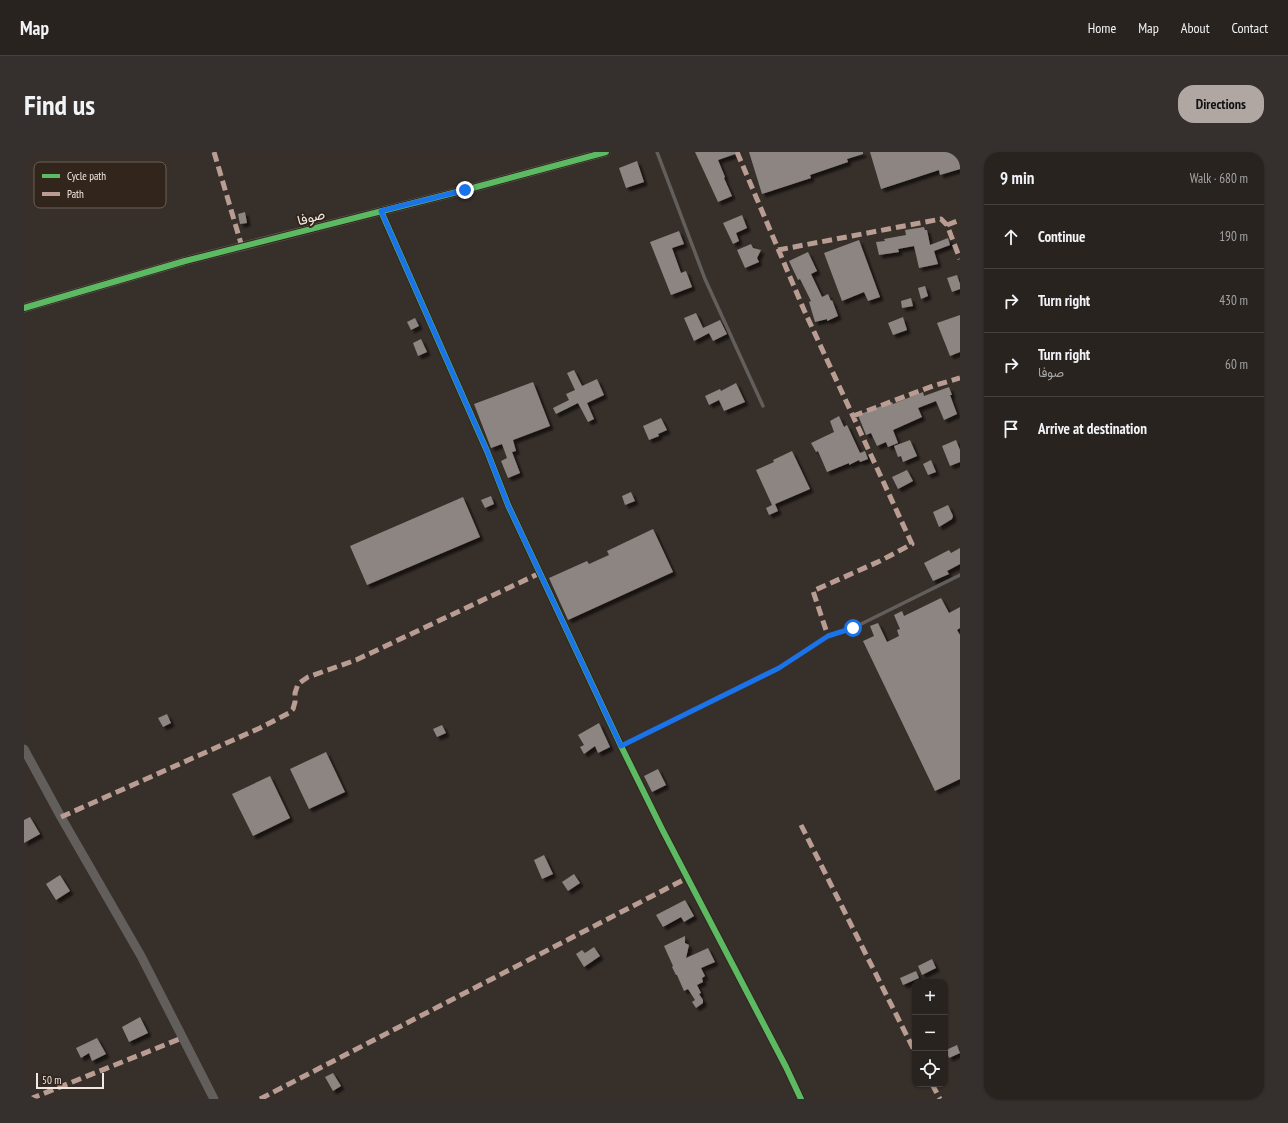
<!DOCTYPE html>
<html lang="en">
<head>
<meta charset="utf-8">
<style>
	body { margin:0; font-family:"PT Sans Narrow",Vazirmatn,sans-serif; background:#352f2d; color:#f1f3f6 }
	.controls { position:absolute; right:12px; bottom:12px; display:grid; overflow:hidden; border-radius:8px; box-shadow:0 1px 3px #0004 }
	.controls button { width:36px; height:36px; display:grid; place-items:center; padding:0; border:0; border-bottom:1px solid #45403e; background:#292320; color:#f1f3f6; font:20px sans-serif }
	.scale { position:absolute; left:12px; bottom:10px; width:68px; box-sizing:border-box; padding-left:4px; border:2px solid #f1e8e2; border-top:0; font-size:11px; line-height:14px; white-space:nowrap; color:#f1e8e2; -webkit-text-stroke:3px #32251c; paint-order:stroke }
	.stop { position:absolute; width:12px; height:12px; margin:-9px; border:3px solid #1a73e8; border-radius:50%; background:#fff }
	.stop.end { background:#1a73e8; border-color:#fff; box-shadow:0 1px 4px #0008 }
	.list { margin:0; padding:0; list-style:none }
	h2 { display:flex; justify-content:space-between; align-items:center; height:52px; margin:0; padding:0 16px; font-size:17px }
	h2 small { font-size:13px; font-weight:400; color:#a5a4a5 }
	.list li { display:grid; grid-template-columns:26px 1fr auto; gap:12px; align-items:center; box-sizing:border-box; height:64px; padding:0 16px; border-top:1px solid #45403e }
	.list b { display:block; font-size:15px; white-space:nowrap }
	.list p { margin:0; font-size:13px; white-space:nowrap; color:#a5a4a5 }
	.list em { font-size:13px; font-style:normal; color:#a5a4a5 }
	.icon { flex:none; width:22px; height:22px; fill:none; stroke:currentColor; stroke-width:2; stroke-linecap:round; stroke-linejoin:round }
	.map { position:relative; flex:none; width:936px; height:947px; overflow:hidden; border-radius:16px }
	header { display:flex; align-items:center; gap:24px; box-sizing:border-box; height:56px; padding:0 20px; background:#292320; border-bottom:1px solid #45403e }
	header strong { font-size:19px }
	nav { display:flex; gap:22px; margin-inline-start:auto; font-size:14px }
	.intro { display:flex; align-items:center; justify-content:space-between; box-sizing:border-box; height:96px; padding:0 24px }
	h1 { margin:0; font-size:28px }
	.button { padding:10px 18px; border-radius:16px; background:#b0a7a2; color:#111; font-size:14px; font-weight:700 }
	main { display:flex; gap:24px; padding:0 24px }
	aside { flex:1; background:#292320; border-radius:16px; box-shadow:0 1px 3px #0004 }
	.map>svg:first-child { display:block }
	.building { fill:#8c8581; filter:url(#shadow) }
	.lines { fill:none; stroke-linecap:round; stroke-linejoin:round }
	.service { stroke:#615e5c; stroke-width:3.5 }
	.minor { stroke:#615e5c; stroke-width:7 }
	.tertiary { stroke:#615e5c; stroke-width:9 }
	.quiet { stroke:#b99d93; stroke-width:5; stroke-dasharray:10 5; stroke-linecap:butt }
	.cycleway-casing { stroke:#32251c; stroke-width:8 }
	.cycleway { stroke:#5cba63; stroke-width:6 }
	.route { stroke:#1a73e8; stroke-width:5 }
	.labels { text-anchor:middle; stroke-width:4; stroke-linejoin:round; paint-order:stroke }
	.street-label { font-size:14px; fill:#f1e8e2; stroke:#32251c }
	.key { fill:#32251c; stroke:#6b6057; stroke-width:1 }
	.key-label { font-size:11px; fill:#f1e8e2 }
</style>
</head>
<body>
<header>
<strong>Map</strong>
<nav><a>Home</a><a>Map</a><a>About</a><a>Contact</a></nav>
</header>
<div class="intro"><h1>Find us</h1><a class="button">Directions</a></div>
<main>
<div class="map">
<svg width="936" height="947" viewBox="0 0 936 947">
	<defs>
		<filter id="shadow"><feDropShadow dx="3.5" dy="3.5" stdDeviation="1" flood-color="#0009"/></filter>
	</defs>
	<rect width="100%" height="100%" fill="#372f2a"/>
	<path class="building" d="M671,0H714V1L694,8L701,25L700,26L708,44L694,50Z
		M725,0H839V2L823,7L824,10L786,23L787,26L738,42Z
		M846,0H936V17L916,23L915,18L857,37Z
		M613,9L620,30L602,36L595,16Z
		M221,60L223,71L216,72L214,62Z
		M718,63L723,76L712,81L715,89L709,92L699,71Z
		M900,75L901,78H903L906,93L924,86L926,93L910,99L914,112L895,116L890,94L874,97L875,100L855,103L852,90L861,89L860,87L882,83L881,78Z
		M655,79L660,92L648,96L657,121L662,119L668,135L647,143L626,90Z
		M835,88L856,145L844,149L840,140L818,149L800,101Z
		M727,92L729,96L737,98L733,106L735,110L721,116L713,98Z
		M784,100L793,119L787,122L798,145L804,142L807,149L808,148L814,164L803,169V167L791,170L785,150L787,149L776,127L774,128L765,109Z
		M933,123L936,132V137L928,140L923,126Z
		M901,134L904,144L897,147L894,136Z
		M887,146L889,154L878,156L877,149Z
		M672,161L679,176L696,168L703,182L689,189L685,181L670,189L660,166Z
		M936,163V200L926,204L913,171Z
		M879,165L883,178L869,183L864,171Z
		M391,166L395,174L387,178L383,170Z
		M397,187L403,200L394,204L389,191Z
		M550,218L558,234L573,227L580,243L563,251L570,267L564,270L554,251L532,262L529,256L545,248L542,242L551,238L543,221Z
		M509,230L526,274L489,288L492,299L488,300L496,321L484,326L477,309L483,306L478,292L467,296L450,252Z
		M712,231L721,250L700,259L695,248L685,253L681,244L696,237L697,239Z
		M925,235L928,243H926L933,262L920,268L912,249L894,256L898,265L869,278L874,291L864,295L862,290L853,294L847,281L842,283L834,263L868,250L869,252L899,240L900,244Z
		M815,264L820,275L823,273L836,301L841,299L844,307L836,310L835,308L825,313V311L803,320L794,299L792,300L787,291L810,280L806,269Z
		M637,266L643,278L634,282L635,284L625,288L619,274Z
		M886,288L893,304L879,310L877,304L874,305L870,294Z
		M932,288L936,298V310L926,314L918,294Z
		M768,299L786,337L751,352L754,359L745,363L742,356L748,353L732,318L750,310L749,308Z
		M907,308L912,320L904,323L899,312Z
		M883,318L889,329L874,337L868,325Z
		M607,340L611,349L601,353L598,344Z
		M467,344L470,352L461,356L457,348Z
		M439,345L456,385L343,433L326,394Z
		M924,353L929,364L928,367L915,375L909,360Z
		M629,377L649,420L544,468L525,426L563,409L565,412L585,403L583,399Z
		M936,396V412L923,419L925,422L909,429L900,411L925,398L927,401Z
		M917,446L925,461L936,455V476L933,478L936,483V627L911,639L839,489L850,484L846,474L854,471L863,490L875,484L873,478L876,477L870,463L878,459L880,464Z
		M143,562L147,571L139,575L134,566Z
		M575,571L586,595L574,601L571,594L560,602L556,595L560,593L554,583Z
		M418,573L422,581L413,585L409,577Z
		M302,600L321,640L285,657L266,617Z
		M634,617L642,633L628,640L620,624Z
		M246,624L266,666L229,684L208,642Z
		M6,665L16,682L0,691V668Z
		M520,703L529,722L518,727L510,708Z
		M550,722L556,731L544,739L538,730Z
		M36,723L46,739L32,748L22,732Z
		M661,748L670,764L660,770L657,765L639,775L632,763Z
		M661,784V791L665,793L662,806L684,796L691,810L677,816L681,824L678,826L679,830L673,833L677,841L675,842L679,848V851L672,856L668,850L671,848L664,837L660,839L653,823H652L648,815L649,814L640,794Z
		M570,795L576,804L560,815L552,802L558,798L561,801Z
		M908,807L912,816L898,823L894,814Z
		M892,819L895,826L879,833L876,826Z
		M116,865L124,881L105,890L98,875Z
		M73,886L82,902L68,909L65,901L57,906L52,896Z
		M933,893L936,901L925,906L922,898Z
		M309,921L317,934L309,939L301,925Z"/>
	<g class="lines">
		<path class="service" d="M633,0L681,127L739,254
			M597,594L755,516L804,484L829,476L936,423"/>
		<path class="minor" d="M357,59L463,299L484,353L597,594L638,677L762,915L777,947"/>
		<path class="tertiary" d="M0,156L161,109L441,38L582,0
			M0,597L37,665L117,804L190,947"/>
		<path class="quiet" d="M190,0L218,95
			M713,0L780,158L888,392L856,409L789,439L804,484
			M923,73L936,68
			M754,98L917,67L923,73L936,107
			M829,264L909,234L936,226
			M37,665L236,576L265,561L269,557L271,550V541L274,532L284,525L332,508L516,421
			M777,673L891,900
			M908,932L916,947
			M6,947L158,886
			M236,947L663,726"/>
		<defs>
			<path id="cycleway" d="M357,59L463,299L484,353L597,594L638,677L762,915L777,947
				M0,156L161,109L441,38L582,0"/>
		</defs>
		<use href="#cycleway" class="cycleway-casing"/>
		<use href="#cycleway" class="cycleway"/>
	</g>
	<g class="lines">
		<path class="route" d="M441,38L357,59L463,299L484,353L597,594L755,516L804,484L829,476"/>
	</g>
	<g class="labels">
		<g class="street-label">
			<text transform="translate(287 65) rotate(-15)" y="5">صوفا</text>
		</g>
	</g>
	<rect x="10" y="10" width="132" height="46" rx="6" class="key"/>
	<rect x="18" y="22" width="18" height="4" fill="#5cba63"/>
	<rect x="18" y="40" width="18" height="4" fill="#b99d93"/>
	<g class="key-label">
		<text x="43" y="28">Cycle path</text>
		<text x="43" y="46">Path</text>
	</g>
</svg>
<div class="controls">
<button>+</button>
<button>−</button>
<button><svg class="icon" aria-label="locate" viewBox="0 0 24 24"><circle cx="12" cy="12" r="6"/><path d="M12 2v4M12 18v4M2 12h4M18 12h4"/></svg></button>
</div>
<div class="scale">50 m</div>
<div class="stop" style="left:829px;top:476px"></div>
<div class="stop end" style="left:441px;top:38px"></div>
</div>
<aside>
<h2>9 min<small>Walk · 680 m</small></h2>
<ul class="list">
<li><svg class="icon" aria-label="ahead" viewBox="0 0 24 24"><path d="M12 20V5M6 11l6-6 6 6"/></svg><div><b>Continue</b></div><em>190 m</em></li>
<li><svg class="icon" aria-label="right" viewBox="0 0 24 24"><path d="M7 20v-9h11M14 6l5 5-5 5"/></svg><div><b>Turn right</b></div><em>430 m</em></li>
<li><svg class="icon" aria-label="right" viewBox="0 0 24 24"><path d="M7 20v-9h11M14 6l5 5-5 5"/></svg><div><b>Turn right</b><p>صوفا</p></div><em>60 m</em></li>
<li><svg class="icon" aria-label="arrive" viewBox="0 0 24 24"><path d="M6 21V4h12l-3 4 3 4H6"/></svg><div><b>Arrive at destination</b></div></li>
</ul>
</aside>
</main>
</body>
</html>
